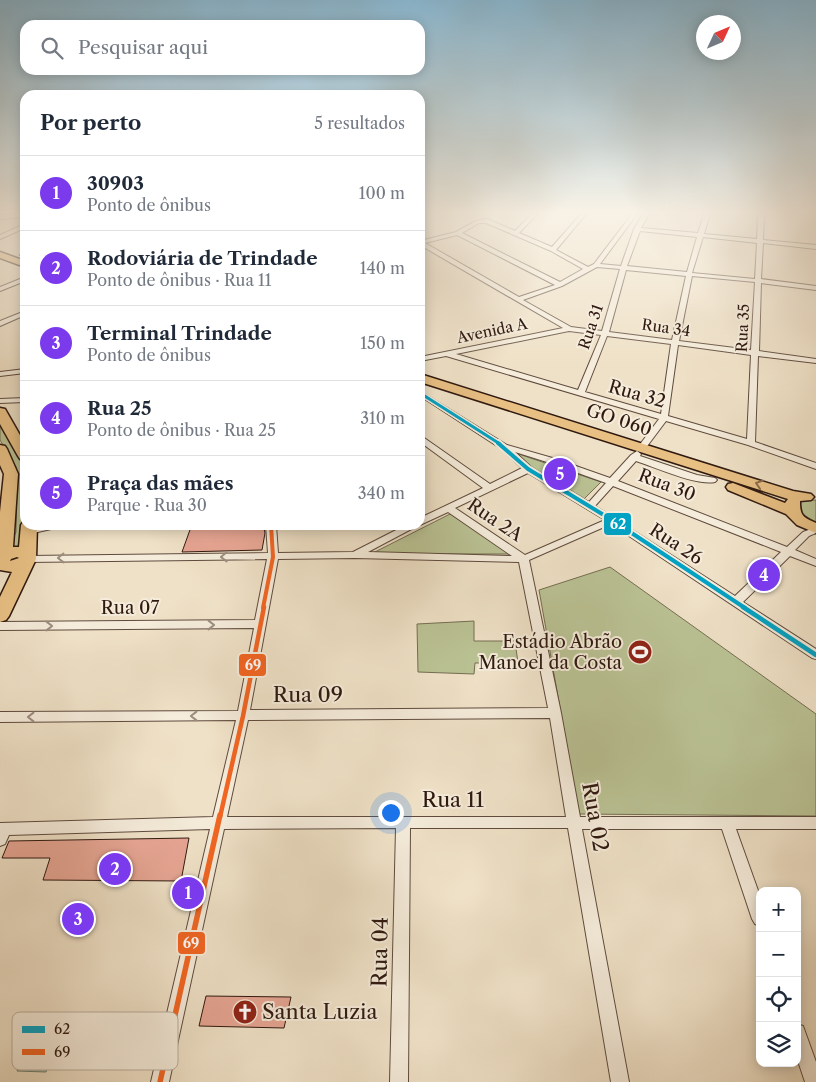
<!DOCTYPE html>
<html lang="pt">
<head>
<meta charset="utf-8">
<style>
	body { margin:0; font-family:"Libre Caslon Text",serif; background:#f2f2f3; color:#1f2937 }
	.controls { position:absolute; right:15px; bottom:15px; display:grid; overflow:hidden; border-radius:10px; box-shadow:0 2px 12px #0003 }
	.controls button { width:45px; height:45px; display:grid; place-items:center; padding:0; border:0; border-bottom:1px solid #e0e1e3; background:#fff; color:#1f2937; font:25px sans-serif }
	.compass { position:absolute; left:696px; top:15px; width:45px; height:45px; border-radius:50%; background:#fff; box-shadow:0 2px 12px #0003; rotate:46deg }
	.you { position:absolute; left:390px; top:812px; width:18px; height:18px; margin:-12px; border:4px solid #fff; border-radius:50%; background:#1a73e8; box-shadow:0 0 0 8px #1a73e833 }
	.badge { display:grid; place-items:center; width:32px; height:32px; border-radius:50%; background:#7c3aed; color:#fff; font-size:16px; font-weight:700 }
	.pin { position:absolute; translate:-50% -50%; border:2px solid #fff; box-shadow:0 1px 5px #0006 }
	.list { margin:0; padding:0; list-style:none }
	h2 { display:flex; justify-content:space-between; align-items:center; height:65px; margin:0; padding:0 20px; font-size:21px }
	h2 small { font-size:16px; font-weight:400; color:#747a83 }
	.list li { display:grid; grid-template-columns:32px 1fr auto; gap:15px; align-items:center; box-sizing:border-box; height:75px; padding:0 20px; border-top:1px solid #e0e1e3 }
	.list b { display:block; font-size:19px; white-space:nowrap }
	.list p { margin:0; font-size:16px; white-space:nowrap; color:#747a83 }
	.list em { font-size:16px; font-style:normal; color:#747a83 }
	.icon { flex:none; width:28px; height:28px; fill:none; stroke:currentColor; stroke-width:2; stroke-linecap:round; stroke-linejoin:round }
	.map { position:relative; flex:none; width:816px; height:1082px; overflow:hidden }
	.search { position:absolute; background:#fff; box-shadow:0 2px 12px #0003; left:20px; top:20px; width:405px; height:55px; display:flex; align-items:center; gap:12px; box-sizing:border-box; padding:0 18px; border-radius:15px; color:#747a83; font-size:19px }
	.panel { position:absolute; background:#fff; box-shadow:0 2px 12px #0003; left:20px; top:90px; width:405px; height:440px; border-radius:15px }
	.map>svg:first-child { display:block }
	.green { fill:#bac294; stroke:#746e52 }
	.water { fill:#9abeb0; stroke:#6f7c70 }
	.building { fill:#e6a593; stroke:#2f1910 }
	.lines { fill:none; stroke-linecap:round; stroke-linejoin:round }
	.minor-casing { stroke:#5f4b3e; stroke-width:2 }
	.primary-casing { stroke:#2f1910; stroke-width:3 }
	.minor { fill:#f5ecdb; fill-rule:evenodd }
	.primary { fill:#e8c084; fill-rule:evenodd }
	.bus-1-far2-casing { stroke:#f5ecdb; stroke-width:6 }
	.bus-1-far1-casing { stroke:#f5ecdb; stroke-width:8 }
	.bus-1-casing { stroke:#f5ecdb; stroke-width:8 }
	.bus-2-far2-casing { stroke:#f5ecdb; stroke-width:8 }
	.bus-2-far1-casing { stroke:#f5ecdb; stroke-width:8 }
	.bus-2-casing { stroke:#f5ecdb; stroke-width:9 }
	.bus-1-far2 { stroke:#02a2c4; stroke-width:3 }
	.bus-1-far1 { stroke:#02a2c4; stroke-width:4 }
	.bus-1 { stroke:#02a2c4; stroke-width:4.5 }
	.bus-2-far2 { stroke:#f26522; stroke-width:4 }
	.bus-2-far1 { stroke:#f26522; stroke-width:4.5 }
	.bus-2 { stroke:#f26522; stroke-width:5.5 }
	.oneway { stroke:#8c6c4a }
	.oneway2 { stroke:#9c8d80 }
	.labels { text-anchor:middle; stroke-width:4; stroke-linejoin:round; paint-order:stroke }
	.far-street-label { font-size:15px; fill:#2f1910; stroke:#f5ecdb }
	.street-label { font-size:18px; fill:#2f1910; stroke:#f5ecdb }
	.poi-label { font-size:18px; fill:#2f1910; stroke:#f5ecdb; text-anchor:end }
	.near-street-label { font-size:21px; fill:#2f1910; stroke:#f5ecdb }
	.near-poi-label { font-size:21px; fill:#2f1910; stroke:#f5ecdb; text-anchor:start }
	.key { fill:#f5ecdb; stroke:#baad9e; stroke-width:1 }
	.key-label { font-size:14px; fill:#2f1910 }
	.line-badge { stroke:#f5ecdb; stroke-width:2 }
	.badge-label { font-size:14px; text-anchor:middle; font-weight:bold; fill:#fff }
</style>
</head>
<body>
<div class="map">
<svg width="816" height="1082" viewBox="0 0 816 1082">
	<rect width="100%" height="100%" fill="#efe1c7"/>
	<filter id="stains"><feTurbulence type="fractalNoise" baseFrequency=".004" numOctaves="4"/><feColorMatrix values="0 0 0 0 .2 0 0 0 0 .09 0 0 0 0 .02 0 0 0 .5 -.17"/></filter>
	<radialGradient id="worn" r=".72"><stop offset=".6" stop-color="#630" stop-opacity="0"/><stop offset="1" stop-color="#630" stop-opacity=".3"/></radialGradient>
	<path class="green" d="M0,421L25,467L26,547H9L16,532L17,480L16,467L0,440Z
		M510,451L601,482L583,500L527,466Z
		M816,500V525L799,516L798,503L803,501Z
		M450,514L509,551V554H371Z
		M610,567L816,714V816L579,814L539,590Z
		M474,621V641H515L518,663H475L474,674L418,672L417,624Z"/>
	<path class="water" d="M22,1055L51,1056L46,1072L17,1071Z"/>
	<path class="building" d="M210,525H263L265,533L262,550L182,552L191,527Z
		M189,838L181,881L43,880L50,858H2L9,841Z
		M206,996L291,997L284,1028L199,1026Z"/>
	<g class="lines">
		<defs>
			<path id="minor" d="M25,214V217L0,219V215Z
				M532,214H537L519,233L552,247L581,214H586L556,250L588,267L594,264L632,214H637L600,264L621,266L634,229L643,214H649L641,228L698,233L704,214H710L704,234L757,239L758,214H764L763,240L816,245V249L763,243L761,279L816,286V290L761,283L759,351L816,359V363L758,356L755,442L816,463V469L748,445L666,421L645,449H639L638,447L659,419L446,356L420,361V357L563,328L420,245V241L456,232L476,221L487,219L515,231ZM479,223H486L551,251L583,269L560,282L462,233ZM640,231L697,237L687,272L627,266ZM457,235L555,285L519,297L425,243ZM703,237L757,243L755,279L692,273ZM597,267L620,269L602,331L571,327L523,300L562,286ZM626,270L686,276L672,340L609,332ZM692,276L755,282L751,350L679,341ZM569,331L601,335L578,390L456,354ZM607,336L671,344L661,414L585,392ZM678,345L751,355L747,439L668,416Z
				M25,224V228L0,239V235Z
				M23,253H25V257L20,255Z
				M25,277V281L0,291V287Z
				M25,311V315L0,326V321Z
				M25,369V373L0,376V372Z
				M420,391L507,445L556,459L610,478L631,455L637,451L641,454L640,456L697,475L715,478L717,480L715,482C696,486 655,467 636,461L618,481L787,547L803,532L816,527V533L809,536L795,550L816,559V566L790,556L743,602L816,649V659L812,658L611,524L529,560L561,713L580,817H816V829H736L760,896V926L755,924L752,919L722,829H582L629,1082H611L568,828H410L408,1082H390L396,828L224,829L169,1082H151L210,829L9,835L5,844L0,846V823L213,817L236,720L0,722V712L238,711L254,628L0,630V622L255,620L267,559L28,562L23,559L28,556L268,553L266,525H276L278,553L353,552L406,525H419L368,552L512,556L448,512L420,525V518L483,488L420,442V435L490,484L522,468L500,448L420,396ZM515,452L550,463L606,483L589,502L531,467ZM528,473L605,520L525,555L455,508ZM613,486L781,552L735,596L595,506ZM355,558L519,562L548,708L250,710L278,559ZM550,718L566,817H227L248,720Z
				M25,398V402L0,403V399Z
				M43,525H62L60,527L29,534L24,531L26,529Z
				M797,1024L803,1026L816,1062V1082H805L797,1058Z"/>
			<path id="primary" d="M0,252L25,261V267L0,258Z
				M420,374L793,491L811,494L814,497L811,500L800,501C800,515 802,517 816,523V533L797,525L786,514L728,490L726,487L728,484L733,483L785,503L788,499L420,382Z
				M0,408L5,409L25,444V460L20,459L18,456L0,424Z
				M0,445L5,446L7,449L18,474L13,547H19L21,525L23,522L25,521V525H37L36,559L9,616L6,620L0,622V597L12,572L0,570V512L4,474L0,465ZM17,557L19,558L10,561L11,559Z"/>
		</defs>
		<use href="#minor" class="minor-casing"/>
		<use href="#primary" class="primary-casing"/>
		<use href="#minor" class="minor"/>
		<use href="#primary" class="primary"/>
		<defs>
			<path id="bus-1-far2" d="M420,393L500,444"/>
			<path id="bus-1-far1" d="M498,443L528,469L612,520L745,608"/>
			<path id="bus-1" d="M743,607L816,655"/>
			<path id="bus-2-far2" d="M263,608L273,557L271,525"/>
			<path id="bus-2-far1" d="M220,817L243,716L264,607"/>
			<path id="bus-2" d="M160,1082L220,815"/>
		</defs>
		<use href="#bus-1-far2" class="bus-1-far2-casing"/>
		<use href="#bus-1-far1" class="bus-1-far1-casing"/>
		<use href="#bus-1" class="bus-1-casing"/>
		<use href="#bus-2-far2" class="bus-2-far2-casing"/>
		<use href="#bus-2-far1" class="bus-2-far1-casing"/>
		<use href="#bus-2" class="bus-2-casing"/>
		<use href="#bus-1-far2" class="bus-1-far2"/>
		<use href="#bus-1-far1" class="bus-1-far1"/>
		<use href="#bus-1" class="bus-1"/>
		<use href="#bus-2-far2" class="bus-2-far2"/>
		<use href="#bus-2-far1" class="bus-2-far1"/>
		<use href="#bus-2" class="bus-2"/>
	</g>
	<defs><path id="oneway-chevron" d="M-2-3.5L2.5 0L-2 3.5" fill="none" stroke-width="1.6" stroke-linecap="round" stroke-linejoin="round" transform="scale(1.25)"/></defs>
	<use class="oneway" href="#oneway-chevron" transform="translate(759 484) rotate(-162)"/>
	<g class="oneway2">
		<use href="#oneway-chevron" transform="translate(224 557) rotate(179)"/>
		<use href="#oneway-chevron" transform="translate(61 558) rotate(179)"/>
		<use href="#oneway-chevron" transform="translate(211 625)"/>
		<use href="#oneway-chevron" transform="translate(49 626)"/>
		<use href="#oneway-chevron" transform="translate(194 716) rotate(180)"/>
		<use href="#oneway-chevron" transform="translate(31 717) rotate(180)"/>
	</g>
	<linearGradient id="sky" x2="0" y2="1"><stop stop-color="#89b8d2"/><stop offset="0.58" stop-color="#f8f2e6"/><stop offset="1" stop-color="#f8f2e6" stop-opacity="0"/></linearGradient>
	<rect width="816" height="366" fill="url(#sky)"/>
	<defs>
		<symbol id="stadium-disc" viewBox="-11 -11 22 22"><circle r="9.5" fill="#8f2418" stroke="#f5ecdb"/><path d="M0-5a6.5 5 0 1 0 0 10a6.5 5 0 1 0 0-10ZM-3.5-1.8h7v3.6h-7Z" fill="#fff"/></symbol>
		<symbol id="church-disc" viewBox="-11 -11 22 22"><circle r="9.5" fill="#8f2418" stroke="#f5ecdb"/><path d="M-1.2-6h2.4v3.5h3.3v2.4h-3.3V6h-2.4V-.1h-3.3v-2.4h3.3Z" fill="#fff"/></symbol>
	</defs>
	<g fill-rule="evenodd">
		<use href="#stadium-disc" x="626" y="638" width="28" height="28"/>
		<use href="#church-disc" x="231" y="998" width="28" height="28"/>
	</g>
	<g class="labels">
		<g class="far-street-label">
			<text transform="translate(591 327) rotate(-71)" y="5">Rua 31</text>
			<text transform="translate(666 328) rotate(8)" y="5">Rua 34</text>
			<text transform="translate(743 328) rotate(-87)" y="5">Rua 35</text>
			<text transform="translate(492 331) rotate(-12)" y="5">Avenida A</text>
		</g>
		<g class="street-label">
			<text transform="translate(637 394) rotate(16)" y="6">Rua 32</text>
			<text transform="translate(619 420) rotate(18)" y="6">GO 060</text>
			<text transform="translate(667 485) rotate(21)" y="6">Rua 30</text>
			<text transform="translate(495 520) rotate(34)" y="6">Rua 2A</text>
			<text transform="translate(676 544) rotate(33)" y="6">Rua 26</text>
			<text x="130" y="614">Rua 07</text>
		</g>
		<g class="poi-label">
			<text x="622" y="648">Estádio Abrão<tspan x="622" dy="21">Manoel da Costa</tspan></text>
		</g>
		<g class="near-street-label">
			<text x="308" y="702">Rua 09</text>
			<text x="453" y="807">Rua 11</text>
			<text transform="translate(595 817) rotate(80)" y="7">Rua 02</text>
			<text transform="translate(380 952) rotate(-89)" y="7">Rua 04</text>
		</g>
		<g class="near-poi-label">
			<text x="262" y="1019">Santa Luzia</text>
		</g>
	</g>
	<rect x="12" y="1012" width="166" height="58" rx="8" class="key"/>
	<rect x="22" y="1026" width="23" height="7" fill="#02a2c4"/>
	<rect x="22" y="1049" width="23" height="6" fill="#f26522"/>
	<g class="key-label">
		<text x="54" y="1034">62</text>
		<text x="54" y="1057">69</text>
	</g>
	<g class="line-badge">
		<rect x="603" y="512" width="29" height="24" rx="5" fill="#02a2c4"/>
		<rect x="238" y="653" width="29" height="24" rx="5" fill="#f26522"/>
		<rect x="177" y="931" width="29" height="24" rx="5" fill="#f26522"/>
	</g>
	<g class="badge-label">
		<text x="618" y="529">62</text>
		<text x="253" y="670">69</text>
		<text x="191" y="948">69</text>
	</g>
	<rect width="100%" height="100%" filter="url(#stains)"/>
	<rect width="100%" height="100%" fill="url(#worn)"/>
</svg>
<div class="controls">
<button>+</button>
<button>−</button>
<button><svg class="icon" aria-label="locate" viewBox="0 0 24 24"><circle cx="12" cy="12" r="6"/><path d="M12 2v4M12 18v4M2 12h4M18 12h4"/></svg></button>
<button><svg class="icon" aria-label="layers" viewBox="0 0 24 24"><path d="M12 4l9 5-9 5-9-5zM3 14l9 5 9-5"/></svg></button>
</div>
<svg class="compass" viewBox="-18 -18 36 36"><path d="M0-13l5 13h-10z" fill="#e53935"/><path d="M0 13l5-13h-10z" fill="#747a83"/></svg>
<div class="you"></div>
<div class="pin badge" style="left:188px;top:893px">1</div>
<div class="pin badge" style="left:115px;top:869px">2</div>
<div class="pin badge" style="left:78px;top:919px">3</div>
<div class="pin badge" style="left:764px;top:575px">4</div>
<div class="pin badge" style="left:560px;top:474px">5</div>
<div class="search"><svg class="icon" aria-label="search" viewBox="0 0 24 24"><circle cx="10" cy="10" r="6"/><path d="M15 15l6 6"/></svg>Pesquisar aqui</div>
<section class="panel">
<h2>Por perto<small>5 resultados</small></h2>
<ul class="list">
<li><span class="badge">1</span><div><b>30903</b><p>Ponto de ônibus</p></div><em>100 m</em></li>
<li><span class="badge">2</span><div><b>Rodoviária de Trindade</b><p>Ponto de ônibus · Rua 11</p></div><em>140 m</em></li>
<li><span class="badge">3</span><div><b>Terminal Trindade</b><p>Ponto de ônibus</p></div><em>150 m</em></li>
<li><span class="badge">4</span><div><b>Rua 25</b><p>Ponto de ônibus · Rua 25</p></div><em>310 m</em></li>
<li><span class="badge">5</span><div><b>Praça das mães</b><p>Parque · Rua 30</p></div><em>340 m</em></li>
</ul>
</section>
</div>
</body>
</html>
